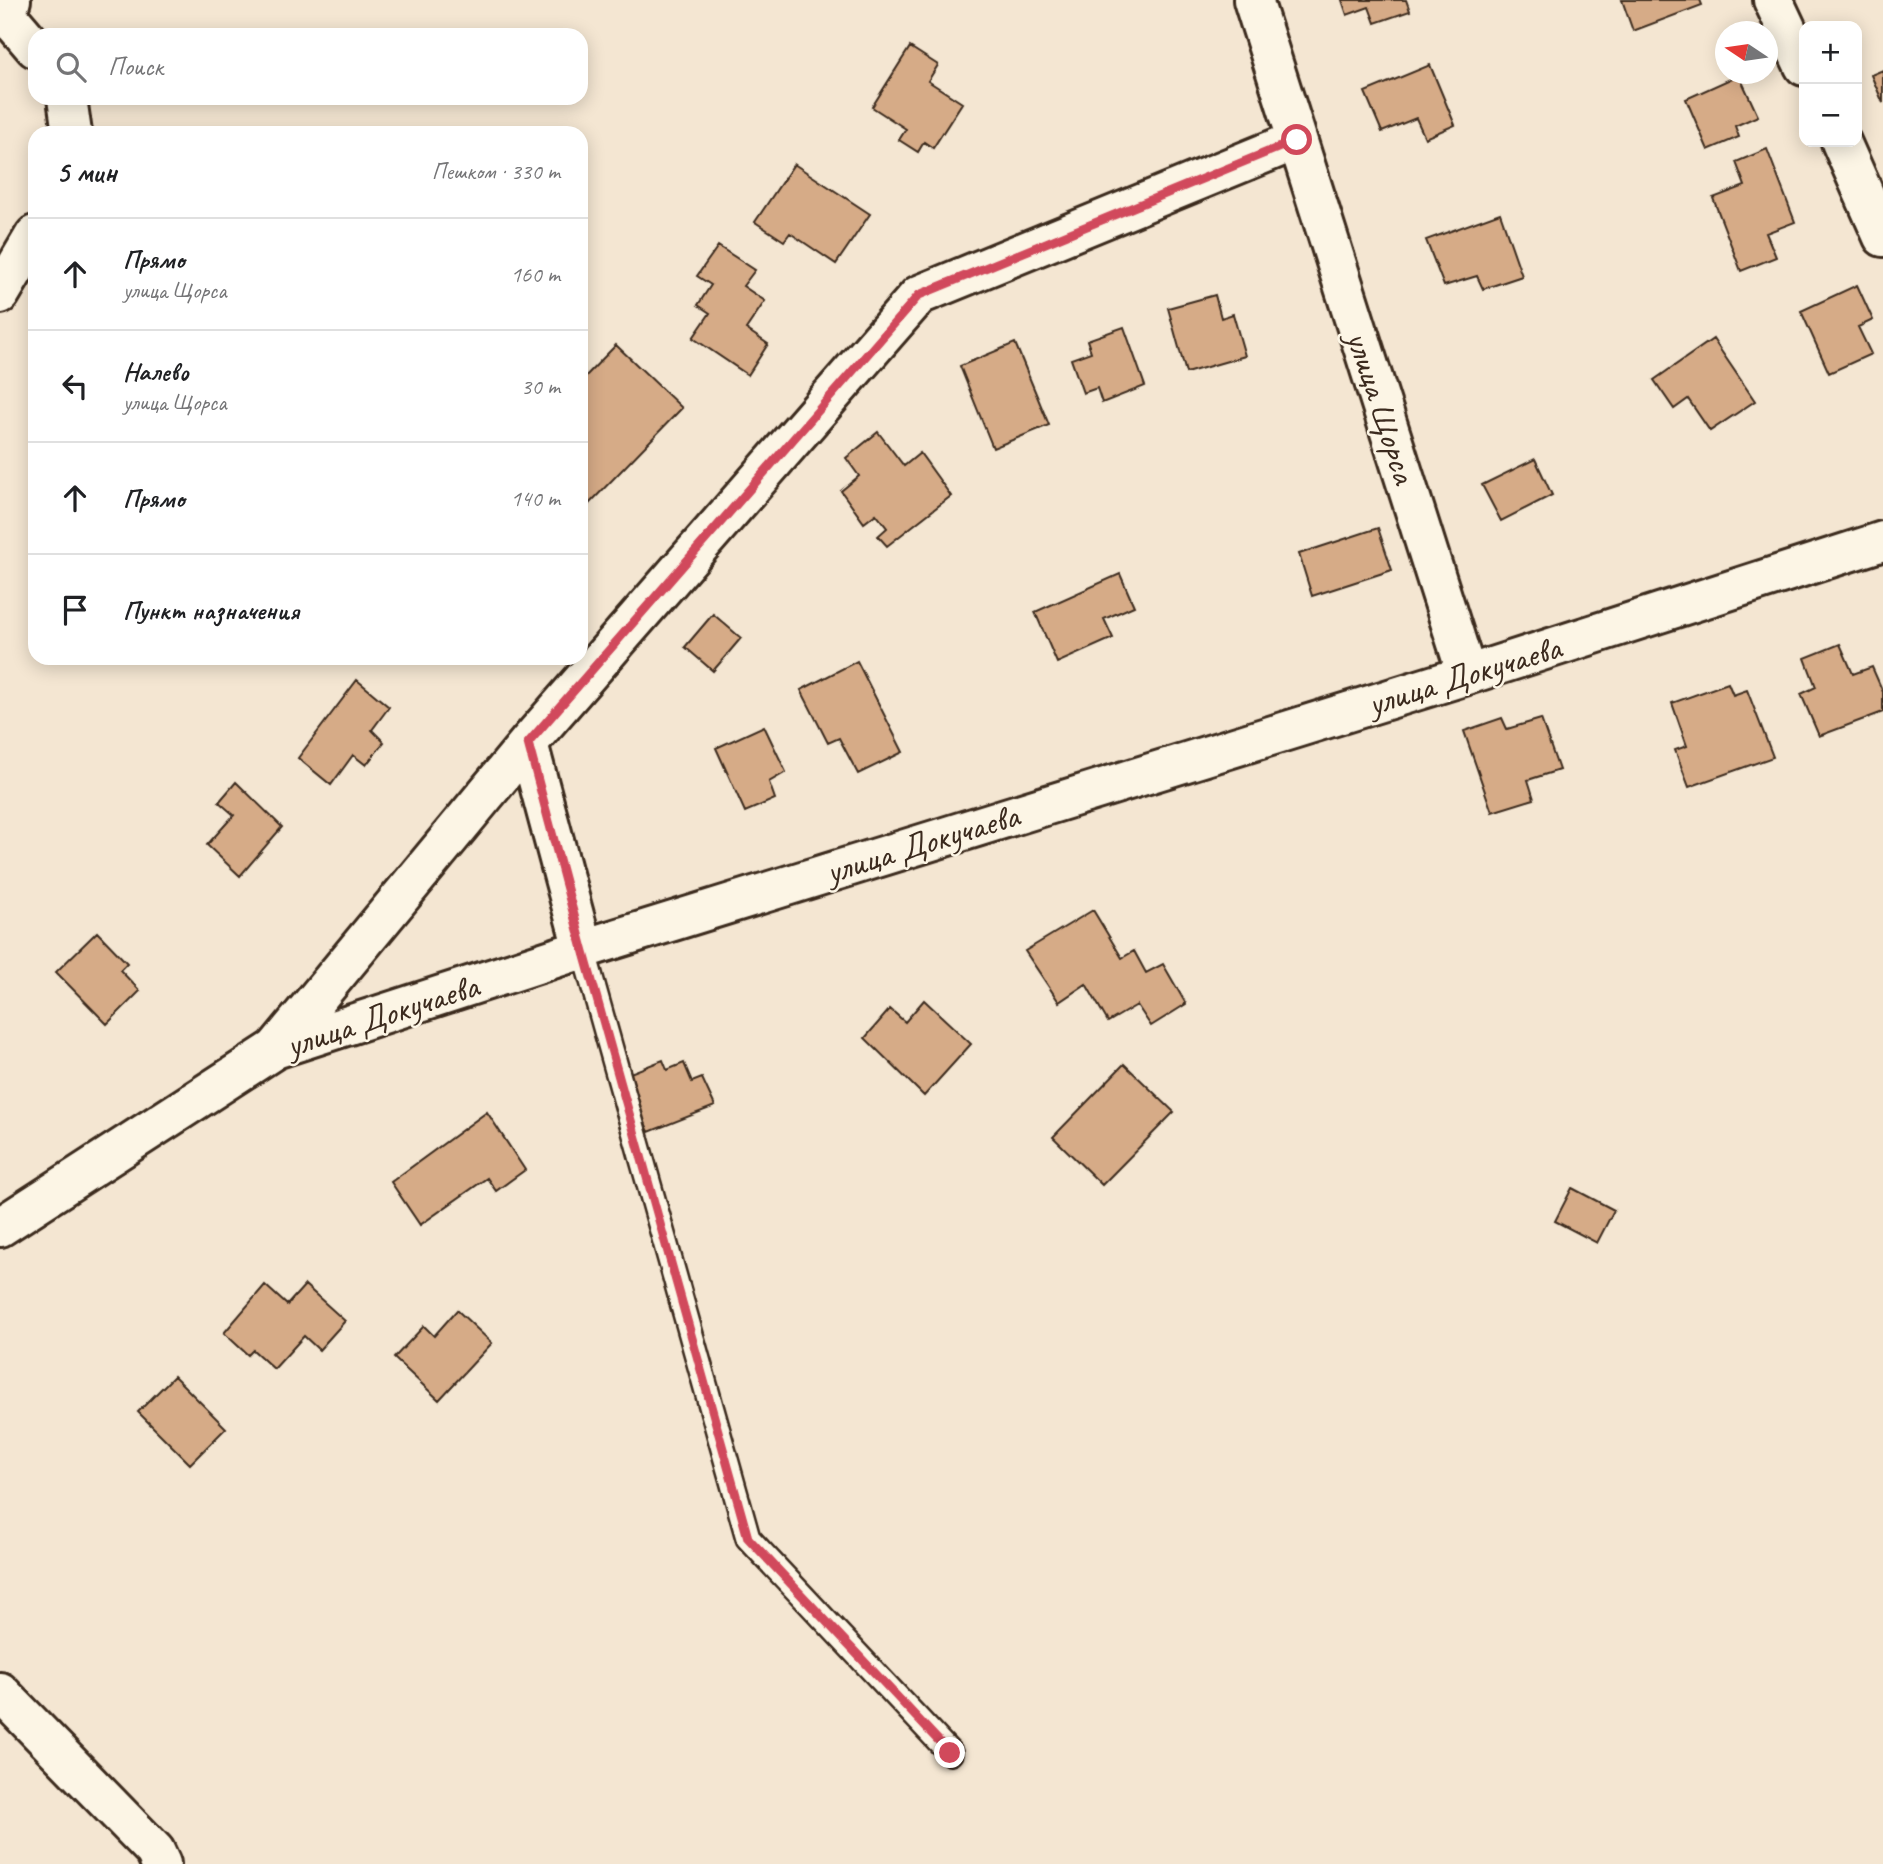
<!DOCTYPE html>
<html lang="ru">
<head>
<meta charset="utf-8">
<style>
	body { margin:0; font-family:Caveat,sans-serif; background:#f6f6f6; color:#202124 }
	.controls { position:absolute; right:21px; top:21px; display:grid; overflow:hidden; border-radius:14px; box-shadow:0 4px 18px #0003 }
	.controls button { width:63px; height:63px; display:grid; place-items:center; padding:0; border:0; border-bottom:2px solid #e0e0e0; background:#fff; color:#202124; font:35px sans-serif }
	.compass { position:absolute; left:1715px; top:21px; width:63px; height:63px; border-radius:50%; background:#fff; box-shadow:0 4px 18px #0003; rotate:283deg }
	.stop { position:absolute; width:21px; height:21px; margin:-16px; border:5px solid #d1495b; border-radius:50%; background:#fff }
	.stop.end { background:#d1495b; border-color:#fff; box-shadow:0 2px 7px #0008 }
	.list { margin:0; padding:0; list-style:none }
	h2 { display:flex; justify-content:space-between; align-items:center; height:91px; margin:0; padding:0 28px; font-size:30px }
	h2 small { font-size:23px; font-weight:400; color:#757577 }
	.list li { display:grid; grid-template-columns:46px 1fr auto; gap:21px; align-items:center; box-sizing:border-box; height:112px; padding:0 28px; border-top:2px solid #e0e0e0 }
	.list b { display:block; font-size:26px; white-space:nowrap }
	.list p { margin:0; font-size:23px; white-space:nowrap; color:#757577 }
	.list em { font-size:23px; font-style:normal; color:#757577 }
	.icon { flex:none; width:38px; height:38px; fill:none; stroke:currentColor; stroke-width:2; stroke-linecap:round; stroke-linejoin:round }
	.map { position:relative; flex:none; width:1883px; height:1864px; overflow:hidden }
	.search { position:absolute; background:#fff; box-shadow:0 4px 18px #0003; left:28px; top:28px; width:560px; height:77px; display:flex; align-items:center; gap:18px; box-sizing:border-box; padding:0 24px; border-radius:21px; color:#757577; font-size:26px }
	.panel { position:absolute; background:#fff; box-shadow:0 4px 18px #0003; left:28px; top:126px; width:560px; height:539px; border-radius:21px }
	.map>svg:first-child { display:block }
	.building { fill:#d6ab87; stroke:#3b2a1e; stroke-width:2 }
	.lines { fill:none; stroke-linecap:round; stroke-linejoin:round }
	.service-casing { stroke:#3b2a1e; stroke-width:28 }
	.minor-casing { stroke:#3b2a1e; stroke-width:44 }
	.service { stroke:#fcf5e5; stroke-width:23 }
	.minor { stroke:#fcf5e5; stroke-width:38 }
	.route { stroke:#d1495b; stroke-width:9 }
	.labels { text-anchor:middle; stroke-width:5; stroke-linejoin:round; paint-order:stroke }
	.street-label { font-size:35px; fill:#3b2a1e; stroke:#fcf5e5 }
</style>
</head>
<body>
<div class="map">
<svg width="1883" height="1864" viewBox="0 0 1883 1864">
	<rect width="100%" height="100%" fill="#f4e6d2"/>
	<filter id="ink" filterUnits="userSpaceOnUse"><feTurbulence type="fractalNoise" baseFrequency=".0143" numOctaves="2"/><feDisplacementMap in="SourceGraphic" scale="14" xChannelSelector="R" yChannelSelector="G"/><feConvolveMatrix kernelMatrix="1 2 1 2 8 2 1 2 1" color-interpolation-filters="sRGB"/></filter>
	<g filter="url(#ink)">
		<path class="building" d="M1342,0H1406L1410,11L1375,23L1369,7L1347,15Z
			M1622,0H1700L1702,5L1633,31Z
			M910,47L938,65L928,81L962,103L933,148L924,142L918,152L899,140L906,129L872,107Z
			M1430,65L1455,125L1425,138L1416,118L1382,132L1365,92Z
			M1883,70V103L1871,75Z
			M1739,75L1758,116L1735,126L1739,137L1708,150L1686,99Z
			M1767,149L1795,222L1766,233L1776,257L1741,271L1713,198L1745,186L1736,162Z
			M794,164L870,214L836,264L790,233L784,241L755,222Z
			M1500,213L1522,276L1483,289L1477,276L1444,286L1426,240Z
			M718,246L755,270L743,286L765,301L746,329L768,344L748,375L693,338L710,313L698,305L711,285L697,276Z
			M1857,285L1873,320L1858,327L1871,354L1829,373L1801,311Z
			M1215,295L1221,318L1233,314L1245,356L1186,373L1168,308Z
			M1124,327L1145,386L1102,403L1097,388L1083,393L1071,359L1091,352L1087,340Z
			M1713,339L1755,401L1710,431L1688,399L1674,409L1654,380Z
			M1015,343L1049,425L993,448L960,366Z
			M616,345L682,408L588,505L581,497V381Z
			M878,432L904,466L920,453L951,496L887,546L878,536L887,528L876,514L864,523L841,491L859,476L846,458Z
			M1535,459L1552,495L1501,521L1482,485Z
			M1378,528L1392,570L1312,596L1299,554Z
			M1120,574L1134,606L1104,619L1113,638L1057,663L1035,612Z
			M713,614L741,638L713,671L685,647Z
			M1840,644L1853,674L1872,667L1883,692V712L1819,736L1801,694L1816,687L1805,658Z
			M857,661L903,752L858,774L839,738L828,743L801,690Z
			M357,680L389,707L372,730L384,742L366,765L353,755L331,785L298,758Z
			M1728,683L1733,695L1747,690L1773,757L1689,787L1675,750L1687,746L1672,703Z
			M1502,718L1507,729L1541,719L1559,770L1528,780L1534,799L1492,812L1464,731Z
			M764,726L786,772L769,782L775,799L745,812L716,748Z
			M236,782L282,827L240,876L207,845L234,815L219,802Z
			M1093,910L1122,958L1134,951L1146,973L1163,964L1186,1004L1151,1026L1137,1005L1108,1022L1086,984L1059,1002L1025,951Z
			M97,932L127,963L120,970L140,991L107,1024L56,972Z
			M924,1000L971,1044L924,1096L865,1038L890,1009L905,1022Z
			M663,1060L667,1070L684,1063L692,1082L702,1078L715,1106L649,1132L625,1075Z
			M1124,1064L1174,1112L1102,1185L1053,1137Z
			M487,1112L525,1170L496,1191L487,1178L420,1225L391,1182Z
			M1572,1188L1614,1210L1597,1243L1555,1221Z
			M265,1285L287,1305L305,1285L345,1321L319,1350L304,1336L274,1369L253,1350L248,1355L224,1333Z
			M457,1310L492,1343L439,1400L394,1358L424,1326L434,1336Z
			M174,1376L226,1428L190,1464L138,1412Z"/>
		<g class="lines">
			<defs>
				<path id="service" d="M583,949L748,1538L950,1753"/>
				<path id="minor" d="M11,0L6,14L35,48
					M1253,0L1467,675
					M1773,0L1804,66
					M67,98L72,133
					M1841,142L1883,237
					M0,294L35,235
					M583,949L528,743L919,295L1297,140
					M275,1049L528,743
					M0,1227L275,1049L583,949L1467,675L1883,541
					M0,1692L155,1851L161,1864"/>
			</defs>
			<use href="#service" class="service-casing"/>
			<use href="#minor" class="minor-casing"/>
			<use href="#service" class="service"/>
			<use href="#minor" class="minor"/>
		</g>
	</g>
	<g class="lines" filter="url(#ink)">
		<path class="route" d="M950,1753L748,1538L583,949L528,743L919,295L1297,140"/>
	</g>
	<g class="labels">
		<g class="street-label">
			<text transform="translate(1382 407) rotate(72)" y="12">улица Щорса</text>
			<text transform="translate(1464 675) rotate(-17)" y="12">улица Докучаева</text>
			<text transform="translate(922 843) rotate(-17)" y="12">улица Докучаева</text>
			<text transform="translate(382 1015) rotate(-18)" y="12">улица Докучаева</text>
		</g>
	</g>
</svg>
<div class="controls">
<button>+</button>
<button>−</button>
</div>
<svg class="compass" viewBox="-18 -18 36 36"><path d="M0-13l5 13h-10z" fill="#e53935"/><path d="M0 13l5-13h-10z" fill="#757577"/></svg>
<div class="stop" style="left:1297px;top:140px"></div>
<div class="stop end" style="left:950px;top:1753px"></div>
<div class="search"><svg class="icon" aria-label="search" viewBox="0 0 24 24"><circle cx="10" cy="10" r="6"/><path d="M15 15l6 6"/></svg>Поиск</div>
<section class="panel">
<h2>5 мин<small>Пешком · 330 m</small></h2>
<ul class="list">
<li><svg class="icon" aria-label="ahead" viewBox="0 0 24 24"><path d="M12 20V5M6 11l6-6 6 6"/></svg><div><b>Прямо</b><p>улица Щорса</p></div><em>160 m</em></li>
<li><svg class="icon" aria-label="left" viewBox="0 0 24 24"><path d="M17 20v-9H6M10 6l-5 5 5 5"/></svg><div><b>Налево</b><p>улица Щорса</p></div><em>30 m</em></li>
<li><svg class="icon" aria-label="ahead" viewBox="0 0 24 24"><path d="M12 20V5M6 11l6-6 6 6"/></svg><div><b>Прямо</b></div><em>140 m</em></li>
<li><svg class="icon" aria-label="arrive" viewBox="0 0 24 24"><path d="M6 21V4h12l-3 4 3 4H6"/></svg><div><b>Пункт назначения</b></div></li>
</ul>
</section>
</div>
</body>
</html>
